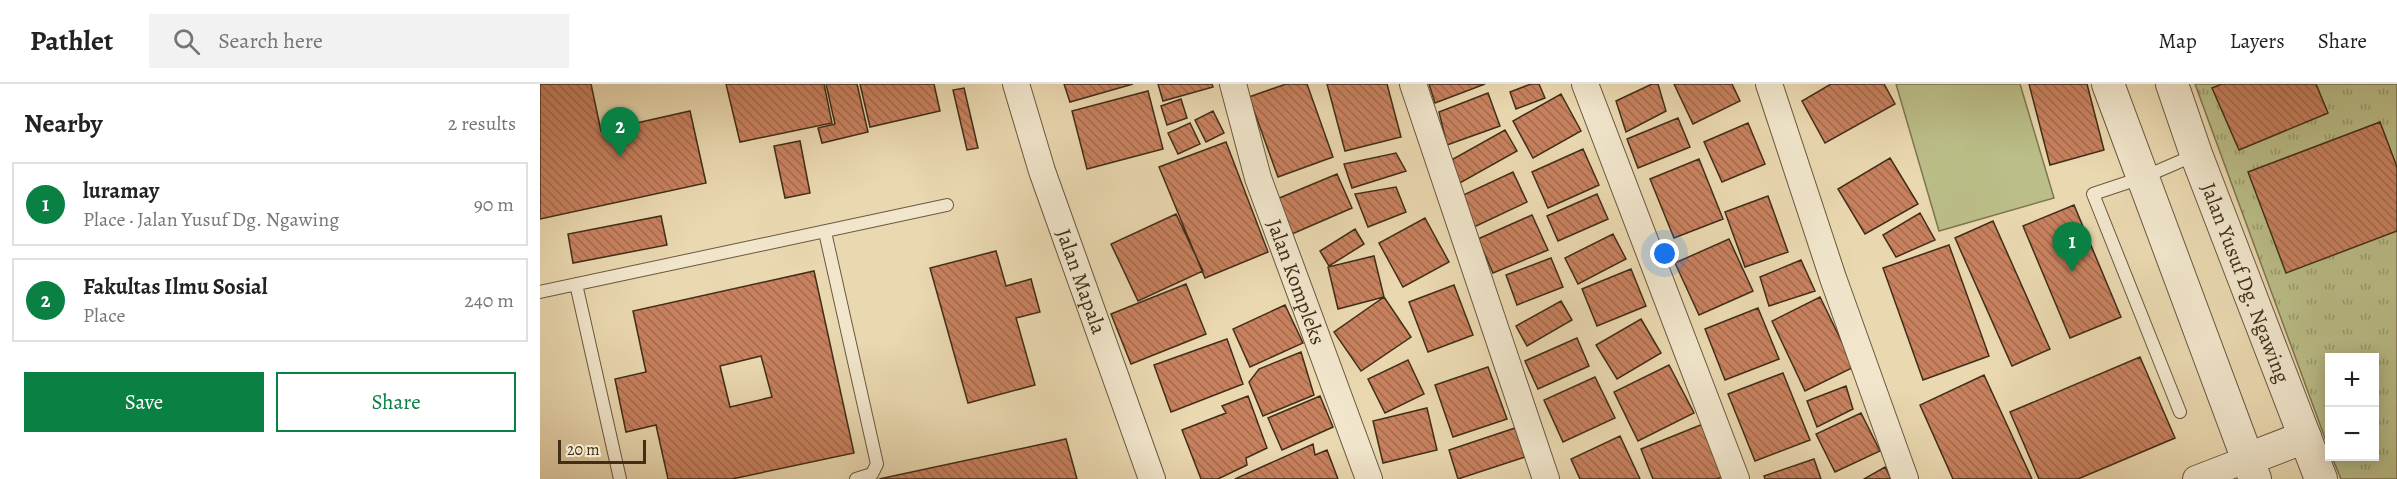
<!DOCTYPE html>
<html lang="en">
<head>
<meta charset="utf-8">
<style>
	body { margin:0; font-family:Alegreya,serif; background:#f2f2f2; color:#222 }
	.controls { position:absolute; right:18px; bottom:18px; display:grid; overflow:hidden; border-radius:0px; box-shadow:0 3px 15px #0003 }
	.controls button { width:54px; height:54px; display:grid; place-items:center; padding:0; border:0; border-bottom:2px solid #e0e0e0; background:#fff; color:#222; font:30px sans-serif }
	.scale { position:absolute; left:18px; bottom:15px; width:88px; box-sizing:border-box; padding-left:6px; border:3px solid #402e18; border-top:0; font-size:16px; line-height:21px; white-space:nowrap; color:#402e18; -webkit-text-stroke:4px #f1e6cc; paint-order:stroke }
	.you { position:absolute; left:1125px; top:170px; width:21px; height:21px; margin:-15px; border:4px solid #fff; border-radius:50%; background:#1a73e8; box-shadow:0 0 0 9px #1a73e833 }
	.badge { display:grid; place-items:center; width:39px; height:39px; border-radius:50%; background:#0b8043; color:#fff; font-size:20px; font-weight:700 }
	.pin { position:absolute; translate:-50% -50px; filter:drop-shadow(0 2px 3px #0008) }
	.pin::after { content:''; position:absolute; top:32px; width:21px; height:18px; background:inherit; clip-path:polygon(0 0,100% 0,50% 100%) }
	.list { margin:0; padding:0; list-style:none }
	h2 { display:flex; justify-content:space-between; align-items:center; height:78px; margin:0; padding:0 24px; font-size:26px }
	h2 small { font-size:20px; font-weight:400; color:#767676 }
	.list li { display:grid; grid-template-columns:39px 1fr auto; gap:18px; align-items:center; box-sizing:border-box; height:84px; margin:0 12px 12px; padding:0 12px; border:2px solid #e0e0e0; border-radius:0px }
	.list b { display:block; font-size:22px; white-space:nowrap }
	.list p { margin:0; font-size:20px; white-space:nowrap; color:#767676 }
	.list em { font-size:20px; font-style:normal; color:#767676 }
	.actions { display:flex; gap:12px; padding:18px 24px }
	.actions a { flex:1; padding:14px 0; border:2px solid #0b8043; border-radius:0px; text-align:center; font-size:21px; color:#0b8043 }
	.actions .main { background:#0b8043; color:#fff }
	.icon { flex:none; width:33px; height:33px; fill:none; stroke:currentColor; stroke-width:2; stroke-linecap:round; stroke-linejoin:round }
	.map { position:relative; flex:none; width:1857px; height:395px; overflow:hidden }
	header { display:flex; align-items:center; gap:36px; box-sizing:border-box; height:84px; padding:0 30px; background:#fff; border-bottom:2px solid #e0e0e0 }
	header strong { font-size:28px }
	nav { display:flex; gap:33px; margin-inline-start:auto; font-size:21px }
	.search { width:420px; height:54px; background:#f2f2f2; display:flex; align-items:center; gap:15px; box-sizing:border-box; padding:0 21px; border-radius:0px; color:#767676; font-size:22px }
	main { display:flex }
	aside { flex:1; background:#fff }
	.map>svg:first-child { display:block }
	.grass { fill:url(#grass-tufts); stroke:#7e7650; stroke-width:1.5 }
	.park { fill:#bbbe88; stroke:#7e7650; stroke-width:1.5 }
	.building { fill:url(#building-back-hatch); stroke:#402e18; stroke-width:1.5; fill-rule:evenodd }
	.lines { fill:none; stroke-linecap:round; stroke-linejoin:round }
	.service-casing { stroke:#6a583e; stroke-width:14 }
	.minor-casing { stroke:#6a583e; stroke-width:28 }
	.tertiary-casing { stroke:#6a583e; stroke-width:34 }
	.service { stroke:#f1e6cc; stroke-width:12 }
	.minor { stroke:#f1e6cc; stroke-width:26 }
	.tertiary { stroke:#f1e6cc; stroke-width:32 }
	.labels { text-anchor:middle; stroke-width:5; stroke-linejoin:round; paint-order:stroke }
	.street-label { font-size:21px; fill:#402e18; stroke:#f1e6cc }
</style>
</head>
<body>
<header>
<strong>Pathlet</strong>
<div class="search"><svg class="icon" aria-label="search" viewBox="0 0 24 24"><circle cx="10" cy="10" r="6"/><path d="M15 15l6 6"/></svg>Search here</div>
<nav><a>Map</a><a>Layers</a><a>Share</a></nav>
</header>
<main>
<aside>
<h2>Nearby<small>2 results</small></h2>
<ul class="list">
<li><span class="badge">1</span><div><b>luramay</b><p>Place · Jalan Yusuf Dg. Ngawing</p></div><em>90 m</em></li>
<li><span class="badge">2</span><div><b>Fakultas Ilmu Sosial</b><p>Place</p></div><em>240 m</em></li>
</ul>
<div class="actions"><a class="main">Save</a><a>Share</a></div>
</aside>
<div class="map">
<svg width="1857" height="395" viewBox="0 0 1857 395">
	<defs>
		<pattern id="grass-tufts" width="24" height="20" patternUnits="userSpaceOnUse" patternTransform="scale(1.5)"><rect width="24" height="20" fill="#bbbe88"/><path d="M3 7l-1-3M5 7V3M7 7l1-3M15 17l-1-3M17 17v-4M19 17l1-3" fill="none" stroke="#999b6e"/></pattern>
		<pattern id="building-back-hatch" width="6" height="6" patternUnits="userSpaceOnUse" patternTransform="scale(1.5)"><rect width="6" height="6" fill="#c8815f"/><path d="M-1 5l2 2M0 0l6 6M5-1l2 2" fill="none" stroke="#a46a4d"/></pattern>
	</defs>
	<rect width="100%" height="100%" fill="#ead8b0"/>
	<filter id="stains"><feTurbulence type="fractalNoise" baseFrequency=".00333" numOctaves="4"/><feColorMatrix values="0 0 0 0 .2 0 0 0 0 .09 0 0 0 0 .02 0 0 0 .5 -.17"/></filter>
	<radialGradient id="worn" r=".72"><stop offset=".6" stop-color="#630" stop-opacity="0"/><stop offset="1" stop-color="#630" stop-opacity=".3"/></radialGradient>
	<path class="grass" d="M1655,0H1857V395H1801L1792,373L1834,372V274H1790L1789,365Z"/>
	<path class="park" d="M1356,0H1480L1514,114L1399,147Z"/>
	<path class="building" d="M0,0H51L61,47L150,27L166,99L0,135Z
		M186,0H284L292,39L200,58Z
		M286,0H317L328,48L282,59L278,44L295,40Z
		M320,0H394L400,27L330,43Z
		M524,0H593L530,18Z
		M618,0H672L673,3L623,17Z
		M746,0H767L793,73L738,93L709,13Z
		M787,0H847L861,53L805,67Z
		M889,0H945L895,19Z
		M991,0H999L1005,14L976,25L970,8Z
		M1112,0H1118L1126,27L1086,48L1076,17Z
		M1134,0H1192L1200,17L1153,40Z
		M1291,0H1344L1355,20L1285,59L1262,17Z
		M1489,0H1547L1564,66L1510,81Z
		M1682,0H1776L1788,29L1699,66L1672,4Z
		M424,4L438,64L427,66L413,6Z
		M608,7L623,65L547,85L532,27Z
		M948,9L960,42L907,61L899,28Z
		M1021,10L1041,47L993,74L973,37Z
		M641,15L647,34L627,41L621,22Z
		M673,27L684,49L666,58L655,36Z
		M1138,34L1150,63L1098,84L1087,55Z
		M1840,38L1857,83V147L1746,189L1708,88Z
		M650,39L660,60L638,70L628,49Z
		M1208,39L1225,80L1182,98L1164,58Z
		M965,46L977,67L918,100L906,79Z
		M260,57L270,109L245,114L234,62Z
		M686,58L728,168L665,194L619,83Z
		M1043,65L1059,101L1008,124L992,88Z
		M856,69L866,87L812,104L804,80Z
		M1350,74L1378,120L1325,150L1298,105Z
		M1159,75L1183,135L1134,154L1110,95Z
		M973,88L987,118L934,143L919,113Z
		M797,90L812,124L752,150L737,115Z
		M856,103L866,128L828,143L815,110Z
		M1057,110L1068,135L1018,157L1007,132Z
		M1228,112L1248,168L1205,183L1185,128Z
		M1534,121L1581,233L1530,254L1483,142Z
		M1380,129L1395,156L1356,173L1343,151Z
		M636,130L663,187L598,217L571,160Z
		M992,131L1008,166L953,189L938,155Z
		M121,132L127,161L33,179L28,150Z
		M885,134L909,178L863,203L839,159Z
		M1453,137L1510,265L1472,282L1415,154Z
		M815,145L824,160L789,182L780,167Z
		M1073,150L1086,175L1038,200L1025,174Z
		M1189,155L1213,207L1159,231L1135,179Z
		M1409,161L1449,272L1383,296L1343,184Z
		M456,167L466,202L491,195L500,228L476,234L495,301L428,319L390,184Z
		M834,172L844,213L798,225L788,183Z
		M1011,174L1023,203L977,221L966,191Z
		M1261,176L1275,207L1229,222L1220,193Z
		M1091,185L1106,222L1057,242L1042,205Z
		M274,187L314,369L192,395H128L116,341L86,348L75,295L106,288L93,227ZM221,272L232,313L190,323L180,282Z
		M646,200L666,250L591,280L571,230Z
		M914,201L933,251L888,268L869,218Z
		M844,213L871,253L821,287L794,248Z
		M1280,213L1314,283L1265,307L1232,237Z
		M1021,217L1032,236L987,262L976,242Z
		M745,221L763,259L710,283L693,245Z
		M1218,224L1239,275L1185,296L1165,245Z
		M1101,235L1121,269L1077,295L1056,261Z
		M1037,254L1049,282L998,305L985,277Z
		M687,255L703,300L631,328L614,281Z
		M761,268L774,311L723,332L709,298L719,285Z
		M1600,273L1635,354L1538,395H1499L1470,328Z
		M868,276L884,310L845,329L828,295Z
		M1129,281L1154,329L1098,357L1074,308Z
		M948,283L967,335L913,353L895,301Z
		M1243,289L1270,356L1215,377L1188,310Z
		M1444,291L1492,395H1413L1380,321Z
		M1055,293L1075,334L1023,358L1004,316Z
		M1306,302L1313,325L1277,343L1267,317Z
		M708,312L727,364L706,374L707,381L678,395H661L642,346L686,329L682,322Z
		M780,312L793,343L742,366L728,334Z
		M887,324L897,366L843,379L833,337Z
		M1321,329L1340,367L1295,388L1276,350Z
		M1163,340L1184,392L1177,395H1113L1101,365Z
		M975,344L985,373L918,395L909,366Z
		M1080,352L1100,395H1040L1031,375Z
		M526,355L537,395H339Z
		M773,360L775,371L787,366L798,395H695Z
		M1274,375L1281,395H1225L1224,392Z
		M1345,383L1351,395H1324Z"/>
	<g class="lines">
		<defs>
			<path id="service" d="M285,148L337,380L332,390L316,395
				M36,200L80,395
				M0,208L407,121
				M1640,328L1553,110L1604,93L1655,71"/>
			<g id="minor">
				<path id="s1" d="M476,0L502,87L612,395"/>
				<path id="s2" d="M693,0L718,94L829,395"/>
				<path d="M873,0L1006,395"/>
				<path d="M1045,0L1196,395"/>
				<path d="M1229,0L1293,194L1365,395"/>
				<path d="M1656,395L1708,375"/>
			</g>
			<g id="tertiary">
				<path d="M1568,0L1715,395"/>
				<path id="s3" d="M1632,0L1656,70L1781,395"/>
				<path d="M1708,375L1765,353"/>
			</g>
		</defs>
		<use href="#service" class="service-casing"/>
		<use href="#minor" class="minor-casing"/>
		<use href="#tertiary" class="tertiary-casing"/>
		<use href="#service" class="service"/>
		<use href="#minor" class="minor"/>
		<use href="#tertiary" class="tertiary"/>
	</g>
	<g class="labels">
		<g class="street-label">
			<text dy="7" stroke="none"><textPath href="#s1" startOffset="208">Jalan Mapala</textPath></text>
			<text dy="7" stroke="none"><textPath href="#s3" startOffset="212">Jalan Yusuf Dg. Ngawing</textPath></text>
			<text dy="7" stroke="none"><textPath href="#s2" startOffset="208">Jalan Kompleks</textPath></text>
		</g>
	</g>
	<rect width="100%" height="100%" filter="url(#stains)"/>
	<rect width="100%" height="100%" fill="url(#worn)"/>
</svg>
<div class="controls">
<button>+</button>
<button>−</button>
</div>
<div class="scale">20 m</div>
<div class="you"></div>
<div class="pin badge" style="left:1532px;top:188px">1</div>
<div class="pin badge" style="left:80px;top:73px">2</div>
</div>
</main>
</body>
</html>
